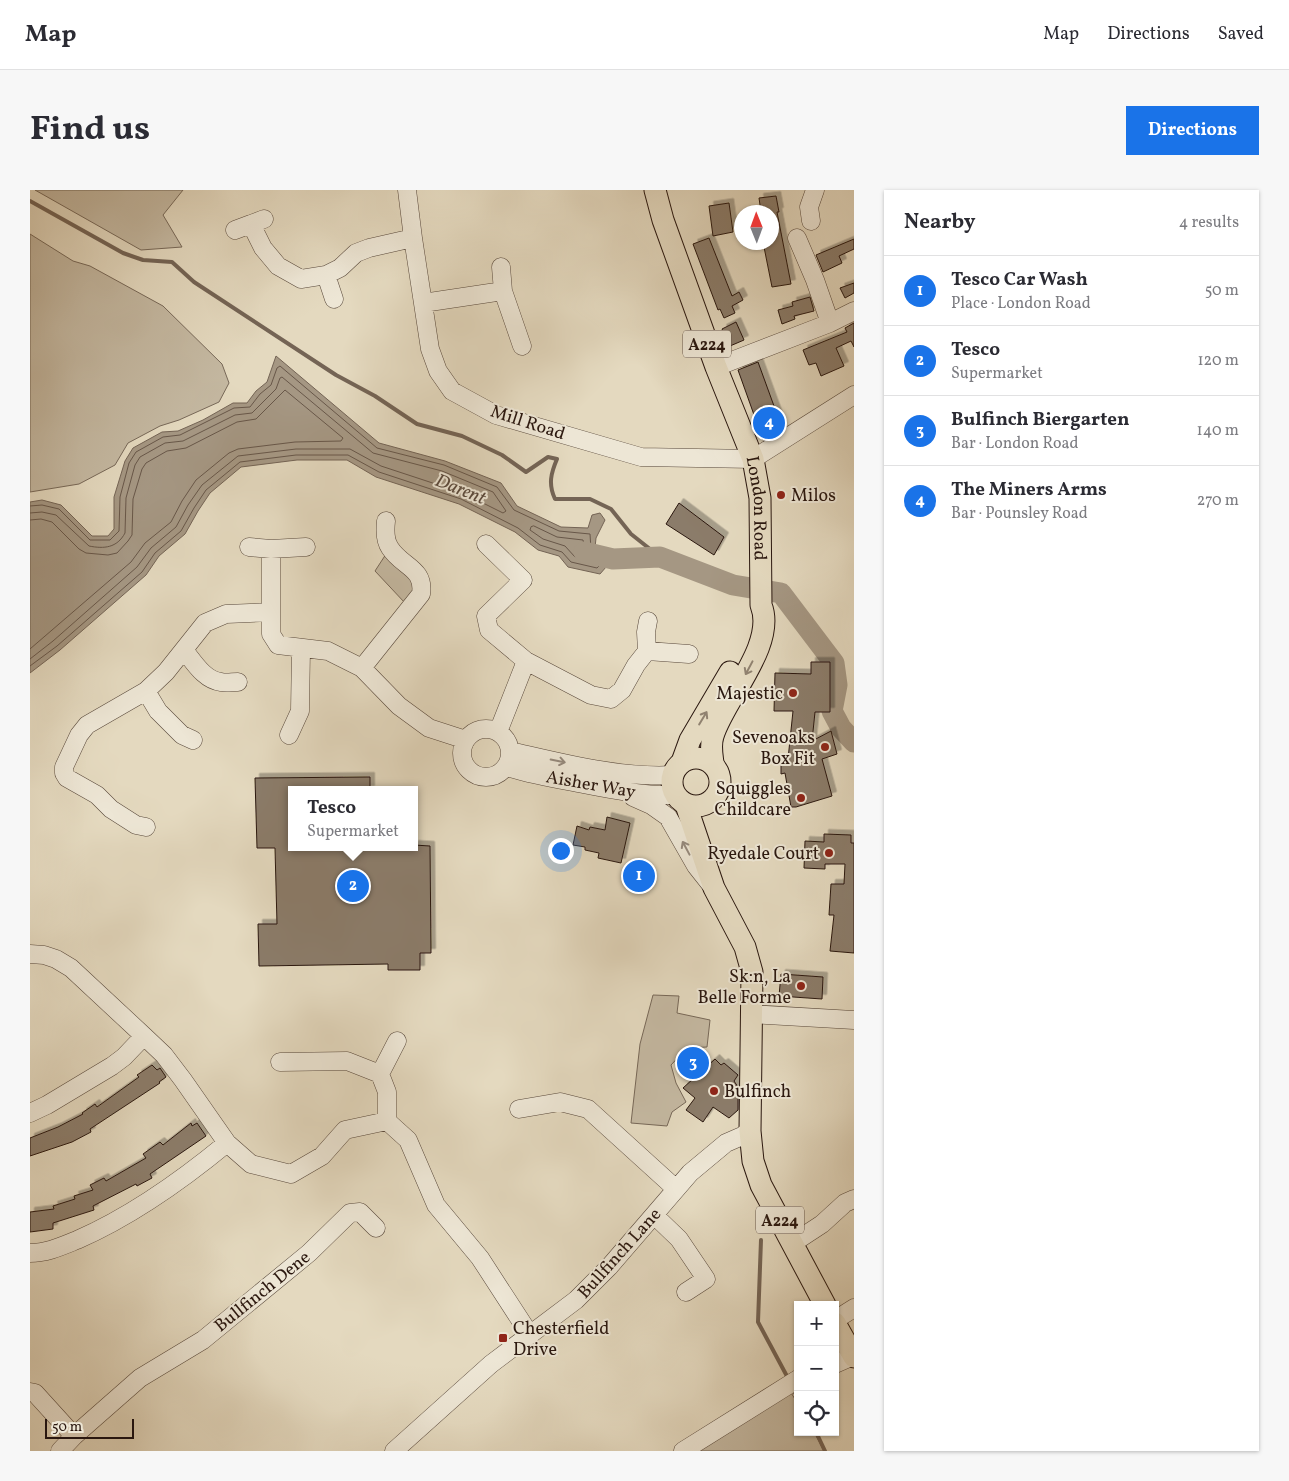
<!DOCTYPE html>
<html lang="en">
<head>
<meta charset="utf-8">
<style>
	body { margin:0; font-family:Vollkorn,serif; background:#f7f7f7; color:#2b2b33 }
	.controls { position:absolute; right:15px; bottom:15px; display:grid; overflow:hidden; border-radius:0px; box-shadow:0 1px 4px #0004 }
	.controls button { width:45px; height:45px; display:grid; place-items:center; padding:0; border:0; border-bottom:1px solid #e1e1e2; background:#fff; color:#2b2b33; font:25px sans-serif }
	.compass { position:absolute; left:704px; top:15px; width:45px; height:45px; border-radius:50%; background:#fff; box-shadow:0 1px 4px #0004; rotate:359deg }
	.scale { position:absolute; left:15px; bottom:12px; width:89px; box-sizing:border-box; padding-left:5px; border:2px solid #2a170f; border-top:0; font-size:14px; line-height:18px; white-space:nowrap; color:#2a170f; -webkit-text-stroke:4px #ede6d5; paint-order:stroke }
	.you { position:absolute; left:530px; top:660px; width:18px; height:18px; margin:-12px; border:4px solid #fff; border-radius:50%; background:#1a73e8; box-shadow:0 0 0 8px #1a73e833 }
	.badge { display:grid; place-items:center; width:32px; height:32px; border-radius:50%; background:#1a73e8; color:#fff; font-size:16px; font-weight:700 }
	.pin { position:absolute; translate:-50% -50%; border:2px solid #fff; box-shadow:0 1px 5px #0006 }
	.popup { position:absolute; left:258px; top:596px; width:130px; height:65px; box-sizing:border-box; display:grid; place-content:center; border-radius:0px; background:#fff; filter:drop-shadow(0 1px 4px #0005); font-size:16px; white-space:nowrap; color:#7c7c81 }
	.popup b { font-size:19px; color:#2b2b33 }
	.popup::after { content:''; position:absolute; left:50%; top:100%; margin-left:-10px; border:10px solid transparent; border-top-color:#fff }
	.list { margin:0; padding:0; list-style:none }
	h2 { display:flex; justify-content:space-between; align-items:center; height:65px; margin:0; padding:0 20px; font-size:21px }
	h2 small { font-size:16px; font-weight:400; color:#7c7c81 }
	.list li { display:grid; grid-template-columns:32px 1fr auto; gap:15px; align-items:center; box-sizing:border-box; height:70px; padding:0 20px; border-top:1px solid #e1e1e2 }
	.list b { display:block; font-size:19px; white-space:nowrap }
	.list p { margin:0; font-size:16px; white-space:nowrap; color:#7c7c81 }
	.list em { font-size:16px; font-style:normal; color:#7c7c81 }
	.icon { flex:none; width:28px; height:28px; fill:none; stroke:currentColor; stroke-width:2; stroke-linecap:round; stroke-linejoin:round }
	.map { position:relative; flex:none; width:824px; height:1261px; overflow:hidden; border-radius:0px }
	header { display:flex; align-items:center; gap:30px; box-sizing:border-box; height:70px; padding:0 25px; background:#fff; border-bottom:1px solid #e1e1e2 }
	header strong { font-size:24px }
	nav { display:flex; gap:28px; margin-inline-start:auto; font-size:18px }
	.intro { display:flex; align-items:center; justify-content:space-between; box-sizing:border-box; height:120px; padding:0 30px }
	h1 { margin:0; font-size:35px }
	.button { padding:12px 22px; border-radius:0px; background:#1a73e8; color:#fff; font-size:18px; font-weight:700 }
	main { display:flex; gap:30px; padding:0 30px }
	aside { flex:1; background:#fff; border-radius:0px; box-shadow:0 1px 4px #0004 }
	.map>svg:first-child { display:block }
	.green { fill:#c4b8a1; stroke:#776858 }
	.water { fill:#a59783; stroke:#746455 }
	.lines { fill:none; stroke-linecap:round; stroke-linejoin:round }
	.shore { stroke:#685749; stroke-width:1 }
	.stream { stroke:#746455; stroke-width:4 }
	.river { stroke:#a59783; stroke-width:21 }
	.building { fill:#8b7c6b; stroke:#2a170f; filter:url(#shadow) }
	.minor-casing { stroke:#58483b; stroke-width:19 }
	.major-casing { stroke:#2a170f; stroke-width:23 }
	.minor { stroke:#ede6d5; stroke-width:18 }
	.major { stroke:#e4d9bf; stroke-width:21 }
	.oneway { stroke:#908270 }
	.oneway2 { stroke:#95897c }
	.poi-dot { fill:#8f2418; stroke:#ede6d5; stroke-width:2 }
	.labels { text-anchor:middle; stroke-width:4; stroke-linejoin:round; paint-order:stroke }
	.shield { fill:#ede6d5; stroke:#64554a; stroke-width:1 }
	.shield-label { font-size:16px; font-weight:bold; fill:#2a170f }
	.street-label { font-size:18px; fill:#2a170f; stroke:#ede6d5 }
	.poi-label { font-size:18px; fill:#2a170f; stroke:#ede6d5; text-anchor:end }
	.water-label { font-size:19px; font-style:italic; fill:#5b4a3d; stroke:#ede6d5 }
</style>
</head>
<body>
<header>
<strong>Map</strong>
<nav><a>Map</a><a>Directions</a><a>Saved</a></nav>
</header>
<div class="intro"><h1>Find us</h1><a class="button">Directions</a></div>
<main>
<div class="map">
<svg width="824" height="1261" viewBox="0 0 824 1261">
	<defs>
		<filter id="shadow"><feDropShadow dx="4.5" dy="-4.5" stdDeviation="0" flood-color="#0004"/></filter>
	</defs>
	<rect width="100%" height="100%" fill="#e4d9bf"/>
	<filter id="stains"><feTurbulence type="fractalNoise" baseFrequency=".004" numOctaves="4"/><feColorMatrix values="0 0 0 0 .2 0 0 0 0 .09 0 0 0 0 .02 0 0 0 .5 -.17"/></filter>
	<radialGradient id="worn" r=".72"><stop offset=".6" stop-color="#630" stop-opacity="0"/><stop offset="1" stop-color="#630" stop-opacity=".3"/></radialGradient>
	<path class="green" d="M5,0H153L133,25L152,57L111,60Z
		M0,44L43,71L60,76L133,116L192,174L199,193L189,212L149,230L130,236L98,253L85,275L49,294L0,302Z
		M358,361L391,392L375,413L345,381Z
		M623,805L649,806L647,823L680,830L677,857L657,858L641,875L646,893L656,912L642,922L637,936L601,933L610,854Z
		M760,1201L768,1214V1242H784L794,1261H665Z"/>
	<path class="water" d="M246,166L349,253L415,271L471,293L487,316L531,337L558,338L562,325L570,323L575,330L566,348L565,358L583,369L570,384L538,377L529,366L508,360L485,342L429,314L346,287L317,270H267L211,277L180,303L168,321L155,344L129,366L116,385L30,460L0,483V312L12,310L31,315L62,346H78L84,339V307L95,271L103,258L132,242L148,241L173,230L203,213H217L226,201L237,192Z"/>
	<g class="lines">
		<path class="shore" d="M0,316L12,315L29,319L60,350H80L89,341L90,307L99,273L106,262L133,247L150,245L204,218L220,217L230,204L241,195L247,178L250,176L347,258L414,275L467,297L484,320L529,341L560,344L561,360L574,371L567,378L541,372L532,362L510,355L488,338L431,309L349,282L318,265H266L210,272L176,300L164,318L151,341L125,363L112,382L27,456L0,476
			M0,323L12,322L26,325L59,356C74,359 87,358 95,343L96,308L105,275L110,267L135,253L153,251L205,225L222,223L246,199L250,188L252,187L343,263L412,281L463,302L476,321L473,323L433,303L351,276L320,259H266L208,266L172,295L158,315L146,337L121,358L107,377L23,451L0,469
			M0,330L11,329L22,332L49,359L56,363L78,365L87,363L98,351L102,345L103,309L112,279L116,273L137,261L156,258L207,232L226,229L255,200L313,248L311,251L265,252L208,259L199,263L166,290L152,311L141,332L115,353L101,372L0,459
			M504,336L527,347L553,350L557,368L555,369L545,367L535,356L513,349L500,340L501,337Z"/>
		<path class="stream" d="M0,11L93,63L113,70L142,72L164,92L306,185L345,206L387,234L432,246L472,265L496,282L518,267L527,269C521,283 518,294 525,309H560L581,319L601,344L630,367
			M731,1050L728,1132L759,1190
			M763,1199L768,1208
			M786,1242L795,1261"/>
		<path class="river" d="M554,362L583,369L630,367L703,395L751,403L804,473L807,495L802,521L811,538L824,552"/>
	</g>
	<path class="building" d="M746,6L749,22H747L761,94L742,97L733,52H742V22H731L729,8Z
		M699,13L703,42L683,46L679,16Z
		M679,48L702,106L709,102L713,110L702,116L705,123L694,128L690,119L688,120L663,54Z
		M824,49V59L809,66L812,73L793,82L786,65Z
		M824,93V103L815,108L810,98Z
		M780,107L784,121L764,126L765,129L752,134L748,120L763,116L762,112Z
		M706,132L714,150L700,156L692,139Z
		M824,133V157L821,151L806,158L814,176L791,186L786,173L779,175L773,160L817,142L815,138Z
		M728,172L752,238L733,250L708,180Z
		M649,313L694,347L684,365L636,334Z
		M781,472H800V522H785L782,551L801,541L807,564L792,569L802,606L766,617H761L755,583L751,584V571L758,569L763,521H744L745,483L781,484Z
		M340,587V600H262V657H384V655L400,656L401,763H390V780H358V774L229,776L228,734H247L245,658H227L225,588Z
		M577,627L600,633L591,673L568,668L569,663L555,660V657L543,655L547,636L559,640L560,637L575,640Z
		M794,644L821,645V653H824V763L800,761L804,725H799L801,694H814L815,674H795V679L774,678L775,651L794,652Z
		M600,682H618V691H600Z
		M751,784L793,787L792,809L749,806Z
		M685,869L691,875L694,873L708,885L704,891L708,897V920L699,928L683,917L673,932L656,920L665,908L653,898Z
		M122,875L127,880L130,878L136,887L129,892L130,893L60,939L61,942L42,952L0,966V948L28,937L53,924L52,923L65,914L67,917L109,887L107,885Z
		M161,933L162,936L167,933L176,946L120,984L122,988L107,996L106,994L63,1016L64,1020L23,1033V1039L0,1042V1022L24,1019L23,1016L45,1009L44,1006L63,1000L60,995L74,988L76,991L116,968L113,964L130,952L133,955Z"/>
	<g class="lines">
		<defs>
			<path id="minor" d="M377,0L383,48L400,159L408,181L422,201L466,225L611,267L723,269L824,205
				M234,29L221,34L233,58L248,76L271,89L296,85L310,78L326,63L339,58L383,48
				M781,31L779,17L785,0
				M205,40L221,34
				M767,48L785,90L800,133
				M471,77L473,101L492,156
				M296,85L304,109
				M393,113L473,101
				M686,177L800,133L824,121
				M456,354L493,390L456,426L459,440L496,471L468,542
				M219,357L241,359L276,357
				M241,359V444L248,455L298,461L332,478L369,516L399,538L436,550
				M618,431L616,442L617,461L659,464
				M154,460C164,472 174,490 191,492C196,493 202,492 208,492
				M496,471L561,505L581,509L592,500L606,475L617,461
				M332,478L391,404C395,378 372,377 360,358C355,351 355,340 356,331
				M116,501L128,521L152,545L163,550
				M432 563a24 24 0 1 1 48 0a24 24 0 1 1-48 0Z
				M259,545L270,521L271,459
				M480,561C533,573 589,588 643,585
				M477,577C502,585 527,589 553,594C583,600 615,606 646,605
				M603,607L621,615L638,627L666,676L681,695
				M116,637L106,635L81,619L67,605L37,588L34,583V577L49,545L57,535L116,501L136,482L175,433L196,424L240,422
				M0,764L14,765L26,769L41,778L114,846L134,865L153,890L197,953L221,974L261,984L292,966L315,940L357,931L378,950L406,1015L450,1068L500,1145
				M721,824L824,830
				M250,872L317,871L350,884
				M489,919L530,912L558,919L645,998
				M0,923L17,915L82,876L94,867L114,846
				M357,931V902L350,884L367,851
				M624,1025L649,1049L676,1089L656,1102
				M763,1053L792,1034L815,1013L824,1009
				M0,1063C17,1063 32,1056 47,1050C102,1026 151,991 197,953
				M805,1130L824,1118
				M805,1174L823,1166
				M0,1202L5,1203L44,1246
				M30,1261L44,1246L110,1188L173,1150L279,1063L320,1023L330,1022L346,1038
				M364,1261L461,1174L546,1110L579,1077L660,983L696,953L712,946L720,941
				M653,1261L768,1189"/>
			<g id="major">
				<path id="s1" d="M625,0L633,30L686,177L723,269L730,308L731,415C747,455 694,509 683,546C680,555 682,565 683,573"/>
				<circle cx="666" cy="592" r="24"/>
				<path d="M652,572L660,550L700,482"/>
				<path d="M656,615L684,698L715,757L722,782L720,941L723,971L731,995L795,1115"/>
				<path d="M805,1133L824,1167"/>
			</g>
		</defs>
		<use href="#minor" class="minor-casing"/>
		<use href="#major" class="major-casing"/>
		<use href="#minor" class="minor"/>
		<use href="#major" class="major"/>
	</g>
	<defs><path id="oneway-shaft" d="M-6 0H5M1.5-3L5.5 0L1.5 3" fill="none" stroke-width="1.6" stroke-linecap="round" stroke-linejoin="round" transform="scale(1.25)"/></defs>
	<g class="oneway">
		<use href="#oneway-shaft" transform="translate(719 478) rotate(118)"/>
		<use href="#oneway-shaft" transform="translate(673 528) rotate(-59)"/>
	</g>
	<g class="oneway2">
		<use href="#oneway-shaft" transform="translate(528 571) rotate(11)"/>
		<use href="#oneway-shaft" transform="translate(656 658) rotate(-118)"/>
	</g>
	<g class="poi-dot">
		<circle cx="751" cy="305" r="5"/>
		<circle cx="763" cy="503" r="5"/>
		<circle cx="795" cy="557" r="5"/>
		<circle cx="771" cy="608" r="5"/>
		<circle cx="799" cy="663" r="5"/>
		<circle cx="771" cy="796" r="5"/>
		<circle cx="684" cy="901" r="5"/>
		<rect x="468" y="1143" width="10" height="10" rx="2.5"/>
	</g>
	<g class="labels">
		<g class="shield">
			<rect x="653" y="140.5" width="48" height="27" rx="4"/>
			<rect x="726" y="1016.5" width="48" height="27" rx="4"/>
		</g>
		<g class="shield-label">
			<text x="677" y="160">A224</text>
			<text x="750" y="1036">A224</text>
		</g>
		<g class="street-label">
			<text transform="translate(498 232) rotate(18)" y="6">Mill Road</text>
			<text dy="6" stroke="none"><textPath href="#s1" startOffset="336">London Road</textPath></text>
			<text transform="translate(561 594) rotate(10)" y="6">Aisher Way</text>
			<text transform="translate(589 1063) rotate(-48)" y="6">Bullfinch Lane</text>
			<text transform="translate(232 1101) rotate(-39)" y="6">Bullfinch Dene</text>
		</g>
		<g class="poi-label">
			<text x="761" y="311" text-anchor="start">Milos</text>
			<text x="753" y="509">Majestic</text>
			<text x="785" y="553">Sevenoaks<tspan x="785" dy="21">Box Fit</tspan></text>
			<text x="761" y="604">Squiggles<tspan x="761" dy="21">Childcare</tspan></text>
			<text x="789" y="669">Ryedale Court</text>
			<text x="761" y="792">Sk:n, La<tspan x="761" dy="21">Belle Forme</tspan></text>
			<text x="694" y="907" text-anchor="start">Bulfinch</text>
			<text x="483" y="1144" text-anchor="start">Chesterfield<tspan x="483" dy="21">Drive</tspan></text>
		</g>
		<g class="water-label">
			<text transform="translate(431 298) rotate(22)" y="7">Darent</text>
		</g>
	</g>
	<rect width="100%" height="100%" filter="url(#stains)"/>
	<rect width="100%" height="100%" fill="url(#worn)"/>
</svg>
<div class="controls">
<button>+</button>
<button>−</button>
<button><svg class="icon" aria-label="locate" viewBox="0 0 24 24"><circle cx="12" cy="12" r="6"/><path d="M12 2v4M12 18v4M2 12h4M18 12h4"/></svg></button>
</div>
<svg class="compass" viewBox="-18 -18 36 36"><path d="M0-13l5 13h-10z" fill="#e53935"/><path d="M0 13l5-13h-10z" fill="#7c7c81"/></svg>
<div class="scale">50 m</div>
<div class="you"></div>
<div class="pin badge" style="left:609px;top:686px">1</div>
<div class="pin badge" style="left:323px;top:696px">2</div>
<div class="popup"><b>Tesco</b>Supermarket</div>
<div class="pin badge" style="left:663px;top:873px">3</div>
<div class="pin badge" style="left:739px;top:233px">4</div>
</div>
<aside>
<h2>Nearby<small>4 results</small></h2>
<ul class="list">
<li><span class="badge">1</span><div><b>Tesco Car Wash</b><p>Place · London Road</p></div><em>50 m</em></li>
<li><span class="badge">2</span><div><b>Tesco</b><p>Supermarket</p></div><em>120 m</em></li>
<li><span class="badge">3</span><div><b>Bulfinch Biergarten</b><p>Bar · London Road</p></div><em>140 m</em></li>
<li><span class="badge">4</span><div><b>The Miners Arms</b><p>Bar · Pounsley Road</p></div><em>270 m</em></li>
</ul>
</aside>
</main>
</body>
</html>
